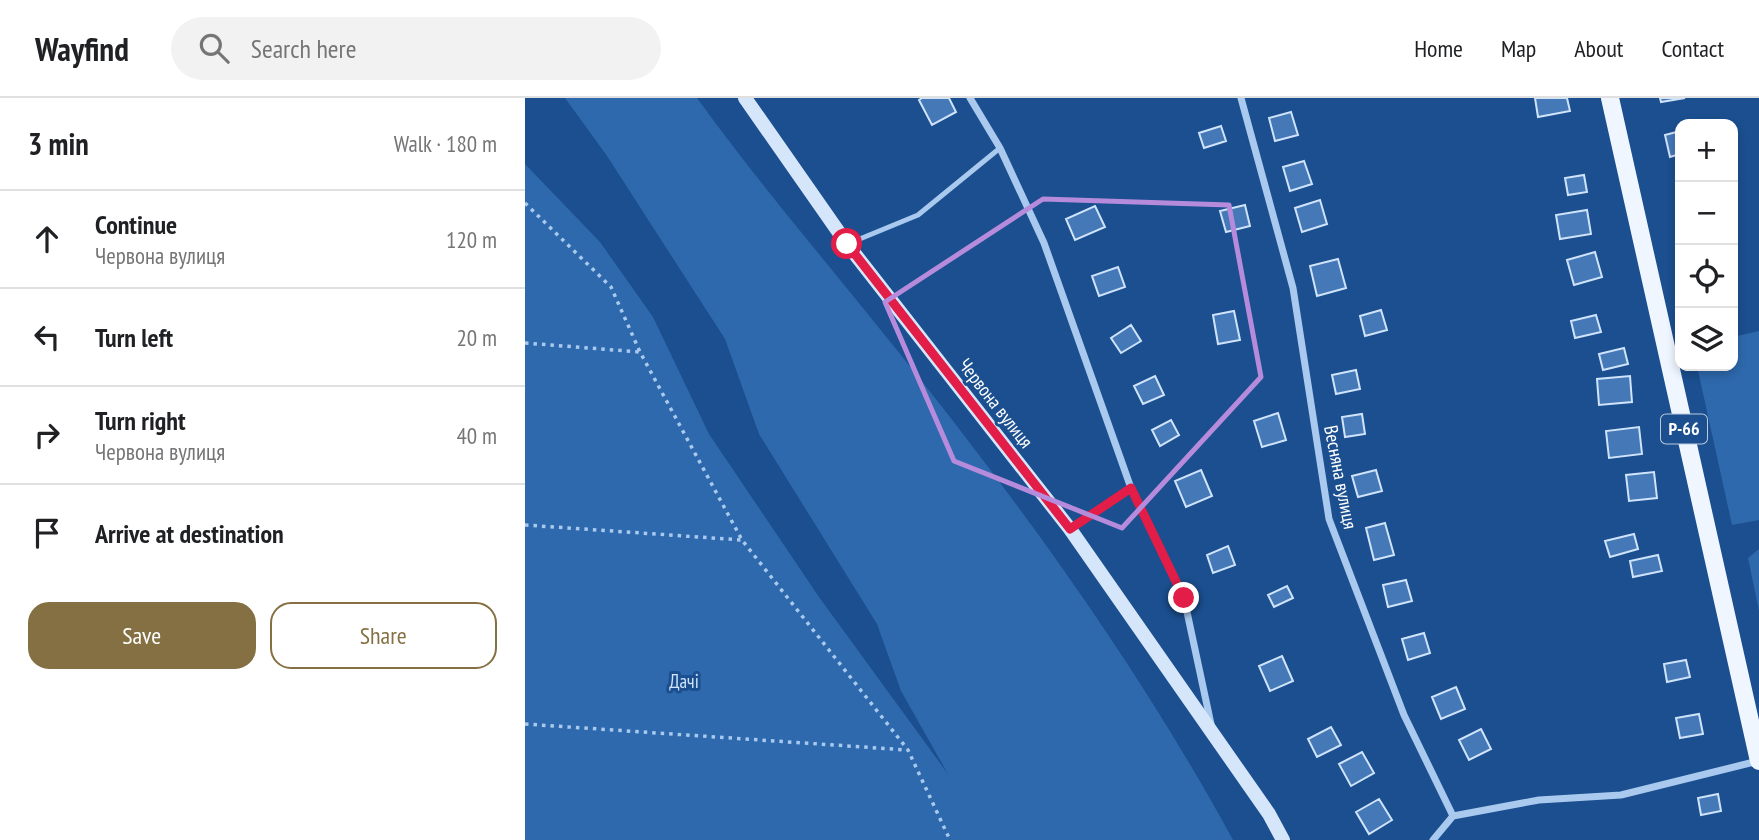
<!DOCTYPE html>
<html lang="en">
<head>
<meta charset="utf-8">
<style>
	body { margin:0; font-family:"PT Sans Narrow",sans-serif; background:#f2f2f2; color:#202124 }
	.controls { position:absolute; right:21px; top:21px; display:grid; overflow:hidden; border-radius:14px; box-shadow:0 4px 10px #0003 }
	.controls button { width:63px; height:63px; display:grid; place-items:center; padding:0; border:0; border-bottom:2px solid #e0e0e0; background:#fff; color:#202124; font:35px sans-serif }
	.stop { position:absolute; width:21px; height:21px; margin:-16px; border:5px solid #e11d48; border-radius:50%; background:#fff }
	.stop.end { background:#e11d48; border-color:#fff; box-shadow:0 2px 7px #0008 }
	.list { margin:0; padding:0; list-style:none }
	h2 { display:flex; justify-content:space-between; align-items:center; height:91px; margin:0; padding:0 28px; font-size:30px }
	h2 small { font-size:23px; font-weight:400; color:#757577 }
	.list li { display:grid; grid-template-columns:46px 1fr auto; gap:21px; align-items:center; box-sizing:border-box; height:98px; padding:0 28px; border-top:2px solid #e0e0e0 }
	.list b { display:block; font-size:26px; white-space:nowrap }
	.list p { margin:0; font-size:23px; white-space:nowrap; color:#757577 }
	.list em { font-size:23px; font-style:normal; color:#757577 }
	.actions { display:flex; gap:14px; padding:21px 28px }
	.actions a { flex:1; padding:16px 0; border:2px solid #847042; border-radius:21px; text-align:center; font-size:24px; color:#847042 }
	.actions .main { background:#847042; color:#fff }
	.icon { flex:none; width:38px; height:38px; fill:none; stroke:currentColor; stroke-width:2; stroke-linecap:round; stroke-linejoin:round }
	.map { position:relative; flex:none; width:1234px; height:742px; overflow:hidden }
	header { display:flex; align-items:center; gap:42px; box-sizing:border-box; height:98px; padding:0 35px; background:#fff; border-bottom:2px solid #e0e0e0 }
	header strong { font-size:33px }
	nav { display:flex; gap:38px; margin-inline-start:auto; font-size:24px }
	.search { width:490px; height:63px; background:#f2f2f2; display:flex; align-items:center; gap:18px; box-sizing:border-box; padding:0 24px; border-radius:38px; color:#757577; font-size:26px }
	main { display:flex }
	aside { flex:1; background:#fff }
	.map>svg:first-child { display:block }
	.green { fill:#2e69ad }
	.building { fill:#4478b7; stroke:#cfe3fa; stroke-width:2 }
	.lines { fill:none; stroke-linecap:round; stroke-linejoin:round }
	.path { stroke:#a9c9ee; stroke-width:3.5; stroke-dasharray:3.5 5; stroke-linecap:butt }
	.lane { stroke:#a9c9ee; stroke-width:5 }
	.street { stroke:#a9c9ee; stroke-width:7 }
	.secondary { stroke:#d6e6fa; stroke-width:14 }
	.primary { stroke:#f0f6ff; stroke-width:18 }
	.route { stroke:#e11d48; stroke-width:9 }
	.marked { fill:none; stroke:#b68bdc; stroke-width:5; stroke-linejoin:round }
	.labels { text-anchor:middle; stroke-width:6; stroke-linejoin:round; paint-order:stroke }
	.shield { fill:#1b4f8f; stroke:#bbcadd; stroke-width:2 }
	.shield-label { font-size:18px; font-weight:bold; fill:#fff }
	.street-label { font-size:19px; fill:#fff; stroke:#1b4f8f }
	.park-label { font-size:19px; fill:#cfe3fa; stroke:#1b4f8f }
</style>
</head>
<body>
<header>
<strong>Wayfind</strong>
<div class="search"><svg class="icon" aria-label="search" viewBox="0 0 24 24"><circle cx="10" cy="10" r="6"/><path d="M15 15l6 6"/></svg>Search here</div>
<nav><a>Home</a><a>Map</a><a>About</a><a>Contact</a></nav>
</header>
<main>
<aside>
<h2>3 min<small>Walk · 180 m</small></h2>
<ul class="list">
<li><svg class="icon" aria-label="ahead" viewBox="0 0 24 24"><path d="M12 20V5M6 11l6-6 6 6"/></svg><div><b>Continue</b><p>Червона вулиця</p></div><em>120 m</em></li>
<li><svg class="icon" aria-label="left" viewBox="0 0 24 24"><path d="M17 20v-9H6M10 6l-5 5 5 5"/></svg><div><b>Turn left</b></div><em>20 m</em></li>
<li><svg class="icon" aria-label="right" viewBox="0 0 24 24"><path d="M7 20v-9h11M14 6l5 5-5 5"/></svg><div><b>Turn right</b><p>Червона вулиця</p></div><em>40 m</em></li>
<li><svg class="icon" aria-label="arrive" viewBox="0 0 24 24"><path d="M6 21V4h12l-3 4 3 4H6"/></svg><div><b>Arrive at destination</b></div></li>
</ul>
<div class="actions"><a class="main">Save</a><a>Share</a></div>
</aside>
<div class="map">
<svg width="1234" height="742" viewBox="0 0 1234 742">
	<rect width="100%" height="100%" fill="#1b4f8f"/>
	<path class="green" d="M40,0H172C232,83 299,161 363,241C490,398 611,564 708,742H0V66L75,144L128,219L184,336L294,499L423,676L376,593L352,526L234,336L200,241L82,58Z
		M1234,233V422L1207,427L1172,268H1208V239Z
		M1234,451V513L1223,460Z"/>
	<path class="building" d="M397,0H424L431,14L407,27L394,2Z
		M1010,0H1042L1045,13L1013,19Z
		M1135,0H1160L1136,4Z
		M766,14L773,37L750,43L744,20Z
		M696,28L701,43L679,50L674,35Z
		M1155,33V56L1145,59L1140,37Z
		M779,63L787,86L765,93L758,69Z
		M1059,77L1062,94L1043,97L1040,80Z
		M795,102L802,126L777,134L770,110Z
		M720,107L725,128L701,134L695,113Z
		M570,108L580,129L550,142L541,121Z
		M1062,112L1066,136L1035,141L1031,117Z
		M1070,154L1077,179L1049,187L1042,162Z
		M813,161L821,190L792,198L785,168Z
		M593,169L600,189L574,198L567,178Z
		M856,212L862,232L840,238L835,218Z
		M709,213L715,242L693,246L688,217Z
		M1071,217L1076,234L1050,240L1046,223Z
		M606,227L616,243L596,255L586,240Z
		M1099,250L1103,266L1078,272L1074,256Z
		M831,272L835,291L811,296L807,277Z
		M630,278L639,297L618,306L609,288Z
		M1105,278L1107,304L1074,307L1072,281Z
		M753,315L761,342L737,349L729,323Z
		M837,316L840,336L820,339L817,319Z
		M646,322L654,337L635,348L627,332Z
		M1114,329L1117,356L1084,360L1081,333Z
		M676,372L687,398L661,409L650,383Z
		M851,372L857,393L833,399L827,378Z
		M1129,374L1132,400L1104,403L1101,377Z
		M860,425L869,457L849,462L841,430Z
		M1109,436L1113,451L1085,459L1080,443Z
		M703,448L710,467L688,475L682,457Z
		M1133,457L1137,473L1108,479L1105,463Z
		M881,482L887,503L863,509L858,487Z
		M762,488L768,500L749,509L743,497Z
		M899,535L905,555L883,562L877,541Z
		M757,558L768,583L745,593L734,568Z
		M1161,562L1165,579L1142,584L1139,566Z
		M931,589L940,611L916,621L907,599Z
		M1174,616L1178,636L1155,640L1151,620Z
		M806,629L816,647L792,659L783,641Z
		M956,631L966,651L944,662L934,642Z
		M837,654L849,675L826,688L814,666Z
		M1193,696L1196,713L1176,717L1173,700Z
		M854,701L867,722L844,736L831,714Z"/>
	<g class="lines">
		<path class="path" d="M0,105L86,189L115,254L217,442L383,652L425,742
			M0,245L115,254
			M559,422L596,397
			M0,427L217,442
			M0,626L382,652"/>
		<path class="lane" d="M325,145L393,117L475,50"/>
		<path class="street" d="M445,0L475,50L519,145L606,390L659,500L686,626
			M716,0L768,190L804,421L879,617L928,718L908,742
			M928,718L1014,702L1096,697L1233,663"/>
		<path class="secondary" d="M220,0L322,146L545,431L744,716L758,742"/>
		<path class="primary" d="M1085,0L1234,663"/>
	</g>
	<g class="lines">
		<path class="route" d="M322,146L545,431L606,390L659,500"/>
	</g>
	<path class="marked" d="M518,101L704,107L736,279L597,430L429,363L360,204Z"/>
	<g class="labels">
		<rect class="shield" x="1136" y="316.5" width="46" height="29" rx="5"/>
		<g class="shield-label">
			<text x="1159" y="337">Р-66</text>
		</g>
		<g class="street-label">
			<text transform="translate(471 305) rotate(52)" y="7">Червона вулиця</text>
			<text transform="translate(816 379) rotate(79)" y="7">Весняна вулиця</text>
		</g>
		<g class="park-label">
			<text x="159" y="590">Дачі</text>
		</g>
	</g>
</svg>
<div class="controls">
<button>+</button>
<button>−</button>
<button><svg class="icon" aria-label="locate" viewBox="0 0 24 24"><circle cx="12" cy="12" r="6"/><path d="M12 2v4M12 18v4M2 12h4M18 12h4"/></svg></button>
<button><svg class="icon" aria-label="layers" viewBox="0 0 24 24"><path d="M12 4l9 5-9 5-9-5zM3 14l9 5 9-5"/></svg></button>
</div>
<div class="stop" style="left:322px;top:146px"></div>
<div class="stop end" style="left:659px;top:500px"></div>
</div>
</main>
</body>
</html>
